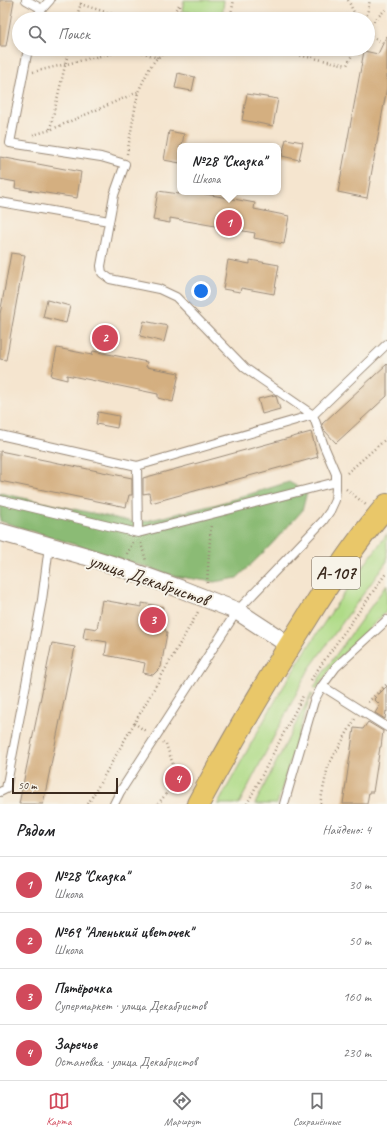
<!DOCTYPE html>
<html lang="ru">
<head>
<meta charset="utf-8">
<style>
	body { margin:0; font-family:Caveat,sans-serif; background:#f2f2f2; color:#202124 }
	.scale { position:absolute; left:12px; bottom:10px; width:106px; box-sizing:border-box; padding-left:4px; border:2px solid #3b2a1e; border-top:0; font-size:11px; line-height:14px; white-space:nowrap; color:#3b2a1e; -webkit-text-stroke:3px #f7f3e8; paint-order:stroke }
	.you { position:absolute; left:201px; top:291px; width:14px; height:14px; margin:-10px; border:3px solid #fff; border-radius:50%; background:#1a73e8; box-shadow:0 0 0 6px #1a73e833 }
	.badge { display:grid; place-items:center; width:26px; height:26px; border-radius:50%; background:#d1495b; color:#fff; font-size:13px; font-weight:700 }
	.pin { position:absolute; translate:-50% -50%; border:2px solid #fff; box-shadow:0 1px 4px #0006 }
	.popup { position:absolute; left:177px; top:143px; width:104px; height:52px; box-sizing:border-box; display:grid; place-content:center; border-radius:8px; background:#fff; filter:drop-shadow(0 1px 3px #0005); font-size:13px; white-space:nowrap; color:#757577 }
	.popup b { font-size:15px; color:#202124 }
	.popup::after { content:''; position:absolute; left:50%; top:100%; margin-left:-8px; border:8px solid transparent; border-top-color:#fff }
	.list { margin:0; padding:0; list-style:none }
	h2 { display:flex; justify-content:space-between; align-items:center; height:52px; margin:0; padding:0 16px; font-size:17px }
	h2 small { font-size:13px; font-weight:400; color:#757577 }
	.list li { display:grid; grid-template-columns:26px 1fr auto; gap:12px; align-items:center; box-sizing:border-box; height:56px; padding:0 16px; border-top:1px solid #e0e0e0 }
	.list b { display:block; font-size:15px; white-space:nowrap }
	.list p { margin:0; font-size:13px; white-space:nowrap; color:#757577 }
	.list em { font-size:13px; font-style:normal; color:#757577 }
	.icon { flex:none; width:22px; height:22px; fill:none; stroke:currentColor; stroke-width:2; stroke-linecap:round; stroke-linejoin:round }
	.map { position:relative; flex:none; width:387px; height:804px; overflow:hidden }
	.search { position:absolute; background:#fff; box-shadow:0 2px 6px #0003; left:12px; right:12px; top:12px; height:44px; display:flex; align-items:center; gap:10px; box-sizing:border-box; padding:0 14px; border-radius:22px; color:#757577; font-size:15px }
	.sheet { height:276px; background:#fff }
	nav { display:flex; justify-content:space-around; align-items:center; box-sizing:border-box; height:56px; border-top:1px solid #e0e0e0; background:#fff; font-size:11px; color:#757577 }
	nav a { display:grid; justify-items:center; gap:2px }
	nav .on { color:#d1495b }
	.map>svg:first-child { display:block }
	.green { fill:#afdb87; stroke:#758252 }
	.forest { fill:#8bbb74; stroke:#637249 }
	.building { fill:#d4af80 }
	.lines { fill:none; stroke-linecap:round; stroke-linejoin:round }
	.lane-casing { stroke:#988876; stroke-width:10 }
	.street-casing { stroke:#988876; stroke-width:19 }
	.primary-casing { stroke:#988876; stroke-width:24 }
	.path { stroke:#988876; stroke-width:2.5; stroke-dasharray:1 3; stroke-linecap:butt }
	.lane { stroke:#fff; stroke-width:8 }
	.street { stroke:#fff; stroke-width:17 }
	.primary { stroke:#e9c769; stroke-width:22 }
	.labels { text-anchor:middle; stroke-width:4; stroke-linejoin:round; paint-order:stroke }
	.shield { fill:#f7f3e8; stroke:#73665b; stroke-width:1 }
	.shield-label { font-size:18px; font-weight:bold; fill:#3b2a1e }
	.street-label { font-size:19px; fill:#3b2a1e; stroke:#f7f3e8 }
</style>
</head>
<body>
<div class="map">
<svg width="387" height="804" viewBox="0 0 387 804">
	<rect width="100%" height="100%" fill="#f7f3e8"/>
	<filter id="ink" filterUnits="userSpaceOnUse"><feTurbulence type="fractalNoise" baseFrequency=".025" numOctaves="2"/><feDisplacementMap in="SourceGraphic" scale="8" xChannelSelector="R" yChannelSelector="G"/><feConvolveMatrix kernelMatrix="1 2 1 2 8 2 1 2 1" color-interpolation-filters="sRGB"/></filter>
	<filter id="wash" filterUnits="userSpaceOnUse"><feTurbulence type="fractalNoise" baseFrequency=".012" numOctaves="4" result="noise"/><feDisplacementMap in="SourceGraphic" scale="16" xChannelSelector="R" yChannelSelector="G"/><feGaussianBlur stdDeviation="0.9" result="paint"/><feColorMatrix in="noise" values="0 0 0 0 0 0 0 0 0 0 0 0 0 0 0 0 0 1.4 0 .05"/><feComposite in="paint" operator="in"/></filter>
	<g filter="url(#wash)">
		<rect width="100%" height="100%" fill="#f5e5cf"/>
		<path class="green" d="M184,0H224L222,17L182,11Z
			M387,534V561L309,669L239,804H218C251,744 283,683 322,626C343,594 365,564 387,534Z
			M387,584V611L335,662L316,690L314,688L320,677Z
			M311,694L313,695L309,700L277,804H255Z"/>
		<path class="forest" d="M289,482L307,492L302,511L269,547L237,578L214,582L174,576L0,521V493L138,523L218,504Z"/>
		<g id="blocks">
			<path class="building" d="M0,0H14L6,46H0Z
				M387,35V87L367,198L338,192L364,51L378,54Z
				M178,73L195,77L192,91L175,88Z
				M247,94L278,99L273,126L242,120Z
				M169,131L184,134L182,146H180V163L164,160Z
				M286,139L303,142L299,160L282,156Z
				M0,157L81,172L77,198L15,188L16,182L0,179Z
				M158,191L179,194L180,192H195L255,203L254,209L289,216L284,244L254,238L255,233L170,218V223L153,220Z
				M11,253L25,255L6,360L0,359V314Z
				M228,260L250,264V260L279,265L274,294L241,288L240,292L223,289Z
				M47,300L70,306L66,323L43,317Z
				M144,321L168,326L164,342L140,336Z
				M57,348L92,355L93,351L147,362L146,367L179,373L173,402L158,398V394L67,375V380L51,376Z
				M387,364V396L336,443L324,430L322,424Z
				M275,395L276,396L280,409L262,414L258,399Z
				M98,412L119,416L117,428L96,424Z
				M311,432L318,457L151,503L149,493L143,494V478Z
				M0,451L132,478V495H129L126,507L0,481Z
				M102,600L142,607V603L163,607L160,621L167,633L161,667L153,675L143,673L145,663L105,655L107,642L83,638L85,627L97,629Z
				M52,643L75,647L43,804H19Z
				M387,686V712L386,711L385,719L375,713L380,705L374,699Z
				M368,722L383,731L381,747H380L373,792H369L367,804H343L354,728L363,729Z"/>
		</g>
	</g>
	<g filter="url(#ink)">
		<use href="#blocks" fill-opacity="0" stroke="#988876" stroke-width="1"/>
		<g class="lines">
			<defs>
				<path id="lane" d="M26,0L42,9
					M35,19L42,9L50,0
					M28,49L10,143L101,157L125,164L114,195L101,266L102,273L110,279L159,289L176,297L245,368L313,415
					M0,202L109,221
					M0,435L137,466L313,415
					M137,466L138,533
					M0,500L138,533L336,482
					M322,686L387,727
					M0,792L6,789L42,600L49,546
					M114,804L120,792L237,611L323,521L330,511L335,500L336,488V474L324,446L313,415L387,344
					M284,804L314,701L322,686L336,667L387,620"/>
				<path id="street" d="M0,532L85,556L120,567L181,589L237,611L289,645"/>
				<path id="primary" d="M198,804C232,741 268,679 307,618C331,579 357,540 387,505"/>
			</defs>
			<use href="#lane" class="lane-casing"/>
			<use href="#street" class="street-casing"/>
			<use href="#primary" class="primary-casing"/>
			<path class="path" d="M348,0L357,19
				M80,4L128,19
				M180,6L181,19
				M76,19L82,0
				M169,19L179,5
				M230,19L234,0
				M366,19L370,0
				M368,27L387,8
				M368,34L383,43
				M135,49L157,58L159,49
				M269,49L347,65L355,49
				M33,72L113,53L117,49
				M50,129L69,49
				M33,135L50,130L138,92
				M127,154L138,92L150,67L157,58L171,49
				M347,473L387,438
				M346,489L366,505
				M141,543L146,561
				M127,554L133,542
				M207,583L211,524
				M311,680L316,672L387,572
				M368,702L387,684
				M134,723L147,732
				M88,804L198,612
				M158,804L178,779L166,744L163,742
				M247,804L303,696
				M320,804L328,766L355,719"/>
			<use href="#lane" class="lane"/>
			<use href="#street" class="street"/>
			<use href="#primary" class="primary"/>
		</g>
	</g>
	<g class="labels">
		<rect class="shield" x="312" y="557" width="48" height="32" rx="3"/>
		<g class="shield-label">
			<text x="336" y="579">А-107</text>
		</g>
		<g class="street-label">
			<text transform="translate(149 579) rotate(19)" y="7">улица Декабристов</text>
		</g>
	</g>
</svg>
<div class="scale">50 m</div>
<div class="you"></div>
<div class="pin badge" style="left:229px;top:223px">1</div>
<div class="popup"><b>№28 &quot;Сказка&quot;</b>Школа</div>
<div class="pin badge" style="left:105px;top:338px">2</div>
<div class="pin badge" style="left:153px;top:620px">3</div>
<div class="pin badge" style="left:178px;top:779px">4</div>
<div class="search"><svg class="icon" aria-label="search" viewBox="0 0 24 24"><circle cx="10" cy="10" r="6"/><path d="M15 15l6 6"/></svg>Поиск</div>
</div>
<section class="sheet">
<h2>Рядом<small>Найдено: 4</small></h2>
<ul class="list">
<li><span class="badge">1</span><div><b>№28 &quot;Сказка&quot;</b><p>Школа</p></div><em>30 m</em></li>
<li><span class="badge">2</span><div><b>№69 &quot;Аленький цветочек&quot;</b><p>Школа</p></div><em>50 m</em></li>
<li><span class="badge">3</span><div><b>Пятёрочка</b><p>Супермаркет · улица Декабристов</p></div><em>160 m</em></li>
<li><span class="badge">4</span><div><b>Заречье</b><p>Остановка · улица Декабристов</p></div><em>230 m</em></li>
</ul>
</section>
<nav>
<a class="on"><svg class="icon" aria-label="map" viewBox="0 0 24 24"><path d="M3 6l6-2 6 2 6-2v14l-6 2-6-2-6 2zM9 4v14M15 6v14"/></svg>Карта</a>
<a><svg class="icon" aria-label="directions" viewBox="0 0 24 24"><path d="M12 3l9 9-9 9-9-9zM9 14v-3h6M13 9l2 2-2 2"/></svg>Маршрут</a>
<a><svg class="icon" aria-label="saved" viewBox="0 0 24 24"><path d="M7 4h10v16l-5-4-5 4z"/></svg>Сохранённые</a>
</nav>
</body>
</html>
